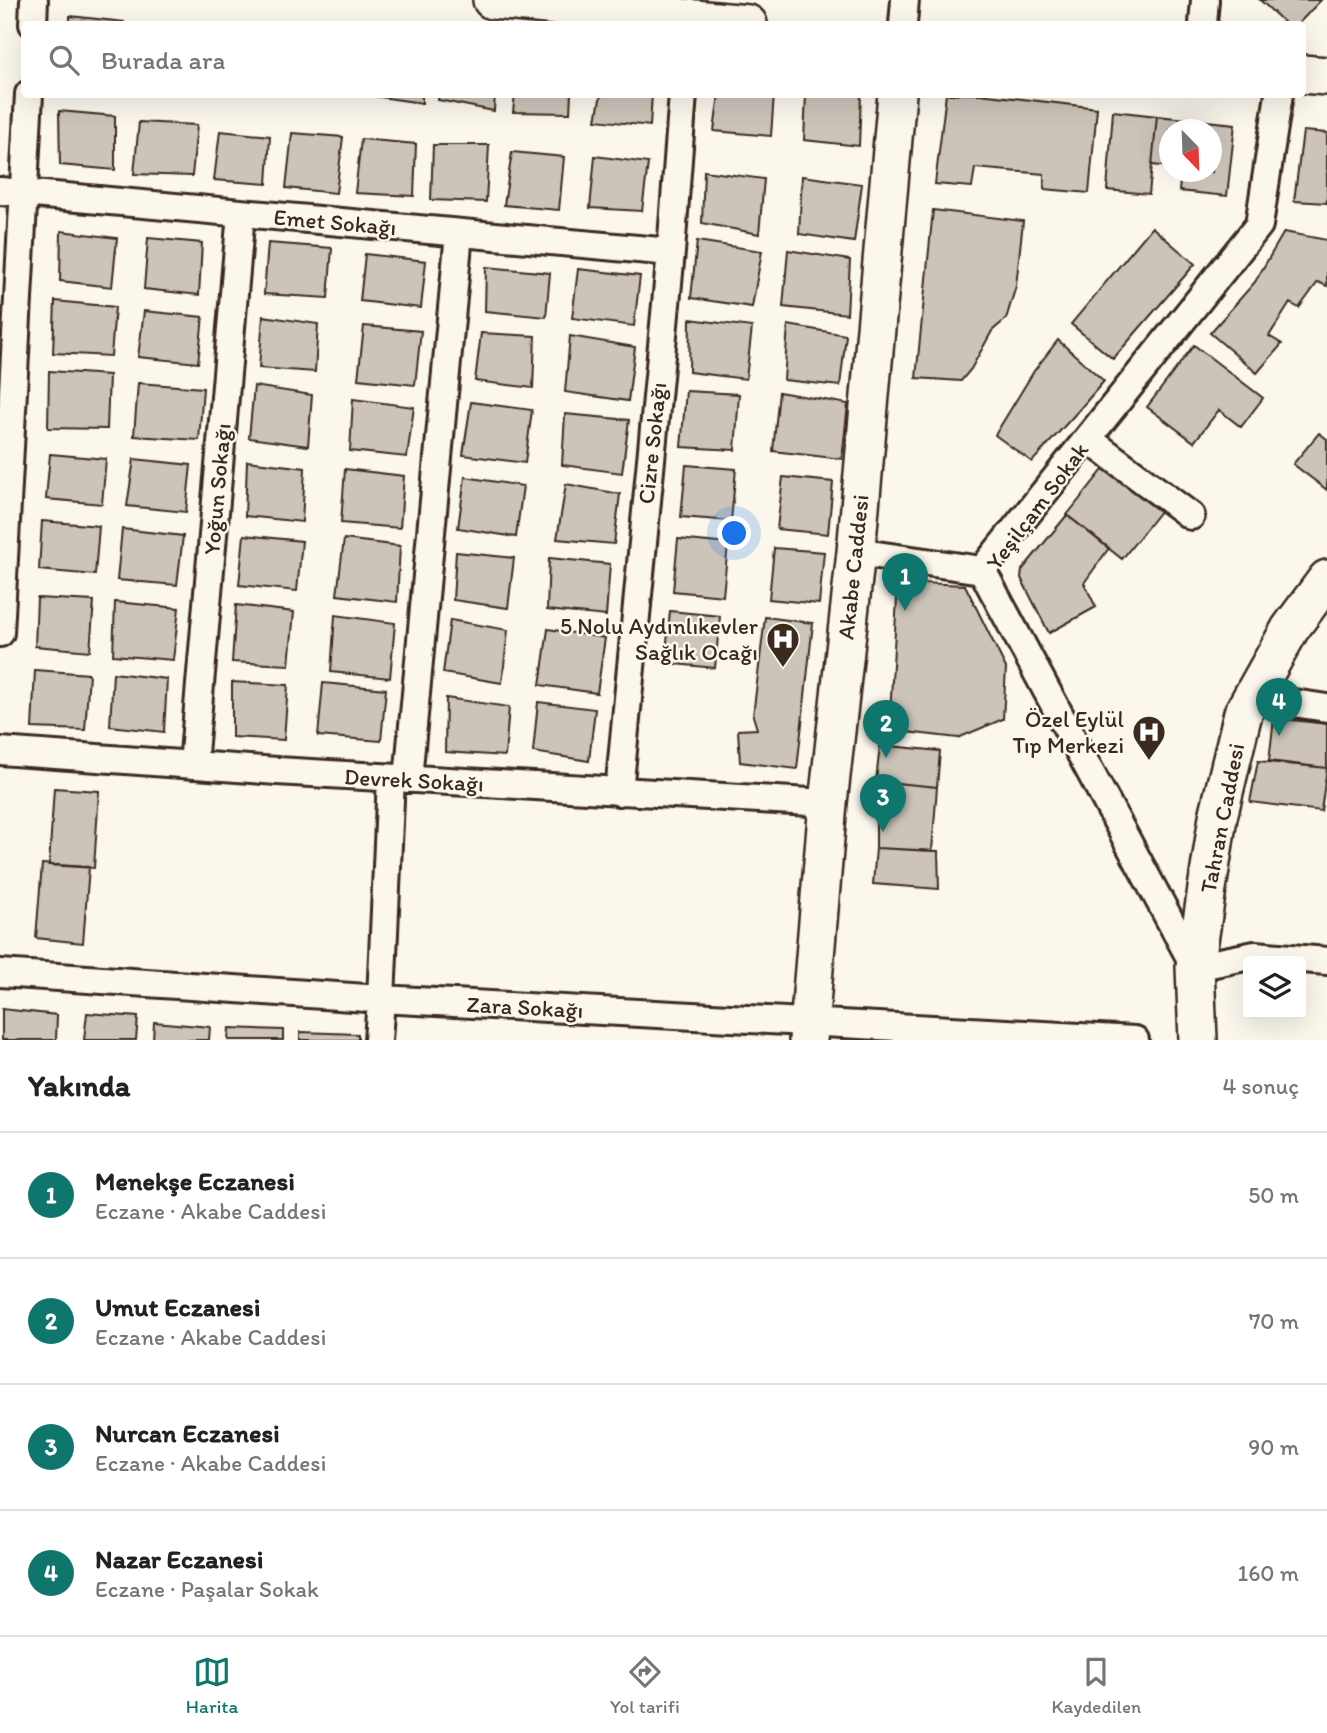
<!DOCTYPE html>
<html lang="tr">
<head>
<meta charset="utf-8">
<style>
	body { margin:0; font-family:Itim,sans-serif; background:#f2f2f2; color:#222 }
	.controls { position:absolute; right:21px; bottom:21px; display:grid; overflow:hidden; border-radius:7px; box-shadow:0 7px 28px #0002 }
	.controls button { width:63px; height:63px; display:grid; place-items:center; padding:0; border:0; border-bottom:2px solid #e0e0e0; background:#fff; color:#222; font:35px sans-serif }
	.compass { position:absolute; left:1159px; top:119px; width:63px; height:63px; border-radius:50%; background:#fff; box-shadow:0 7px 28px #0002; rotate:157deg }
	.you { position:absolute; left:735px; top:534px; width:24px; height:24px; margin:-18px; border:5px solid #fff; border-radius:50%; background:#1a73e8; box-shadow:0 0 0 10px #1a73e833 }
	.badge { display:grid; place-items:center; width:46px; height:46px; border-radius:50%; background:#0f766e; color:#fff; font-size:23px; font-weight:700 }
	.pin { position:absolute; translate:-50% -58px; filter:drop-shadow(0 2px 4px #0008) }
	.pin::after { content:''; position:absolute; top:37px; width:24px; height:21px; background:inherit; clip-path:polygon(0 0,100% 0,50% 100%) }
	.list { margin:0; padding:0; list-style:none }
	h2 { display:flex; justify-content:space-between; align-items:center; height:91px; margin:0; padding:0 28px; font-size:30px }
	h2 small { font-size:23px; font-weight:400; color:#767676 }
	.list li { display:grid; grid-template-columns:46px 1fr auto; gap:21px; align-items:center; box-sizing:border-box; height:126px; padding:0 28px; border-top:2px solid #e0e0e0 }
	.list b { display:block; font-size:26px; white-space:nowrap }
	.list p { margin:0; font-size:23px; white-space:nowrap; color:#767676 }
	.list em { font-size:23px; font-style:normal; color:#767676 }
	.icon { flex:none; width:38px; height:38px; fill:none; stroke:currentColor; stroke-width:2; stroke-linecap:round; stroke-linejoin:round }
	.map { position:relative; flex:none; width:1327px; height:1040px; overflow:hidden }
	.search { position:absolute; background:#fff; box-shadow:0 7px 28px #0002; left:21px; right:21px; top:21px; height:77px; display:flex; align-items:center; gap:18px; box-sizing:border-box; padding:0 24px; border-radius:7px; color:#767676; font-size:26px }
	.sheet { height:595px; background:#fff }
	nav { display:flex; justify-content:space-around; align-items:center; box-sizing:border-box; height:98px; border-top:2px solid #e0e0e0; background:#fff; font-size:19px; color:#767676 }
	nav a { display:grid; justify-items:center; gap:4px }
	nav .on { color:#0f766e }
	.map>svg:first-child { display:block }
	.building { fill:#ccc4b9; stroke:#3b2a1e; stroke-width:2 }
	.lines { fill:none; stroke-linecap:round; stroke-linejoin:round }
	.street-casing { stroke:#3b2a1e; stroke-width:32 }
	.secondary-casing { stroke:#3b2a1e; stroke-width:42 }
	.street { stroke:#fbf7ec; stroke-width:26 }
	.secondary { stroke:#fbf7ec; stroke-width:37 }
	.labels { text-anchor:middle; stroke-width:5; stroke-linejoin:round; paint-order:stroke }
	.street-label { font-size:23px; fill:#3b2a1e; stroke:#fbf7ec }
	.poi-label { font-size:23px; fill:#3b2a1e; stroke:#fbf7ec; text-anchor:end }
</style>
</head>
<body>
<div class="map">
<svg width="1327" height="1040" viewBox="0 0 1327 1040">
	<rect width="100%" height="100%" fill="#fbf7ec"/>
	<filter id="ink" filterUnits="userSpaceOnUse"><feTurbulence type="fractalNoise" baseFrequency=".0143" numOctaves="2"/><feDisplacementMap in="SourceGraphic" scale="14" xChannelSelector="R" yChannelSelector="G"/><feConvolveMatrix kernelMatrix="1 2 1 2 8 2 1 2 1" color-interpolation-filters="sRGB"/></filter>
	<g filter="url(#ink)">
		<path class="building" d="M1260,0H1321L1298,24H1286Z
			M70,16L124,22V24H70Z
			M366,94H422V103L366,95Z
			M439,94H495L494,111L438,100Z
			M515,94H571L570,113L513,112Z
			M601,94H652L650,126L596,120Z
			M719,94H774L771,136L714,131Z
			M806,94H861L859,146L804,140Z
			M946,94H980L1097,108L1089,193L1044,189V174L975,168L972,187L935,184Z
			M59,111L115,116V170L60,165Z
			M1113,111L1157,116L1149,194L1107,190Z
			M1157,116L1235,124L1227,196L1179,191L1181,172H1212V130H1170V167L1152,165Z
			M139,122L197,125L192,176L134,174Z
			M220,131L270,136L267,184L214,180Z
			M1303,131L1327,133V203L1294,201Z
			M292,133L343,137L336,193L286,188Z
			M361,139L416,144L414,196L355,193Z
			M433,145H489L486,202L431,200Z
			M512,152L564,157L559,210L504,205Z
			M595,156L648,163L642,211L590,208Z
			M704,171L764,179L759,234L702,223Z
			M802,176L862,184L854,242L799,234Z
			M933,210L1023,221L1016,286L1006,319L992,331L971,369L961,381L916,378Z
			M1152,227L1195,264L1113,359L1071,324Z
			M61,231L117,238L112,287L60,281Z
			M1284,232L1327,240V286L1318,282L1299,308L1290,303L1269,336L1282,344L1257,373L1210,333L1255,282Z
			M148,238L202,243L199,295L144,289Z
			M697,241L762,251L752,307L691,298Z
			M268,243L332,248L328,298L264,294Z
			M788,250L850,260L847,314L783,307Z
			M365,254L426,261L421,308L360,301Z
			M486,267L550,273L546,317L485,311Z
			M578,269L640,276L634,326L572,318Z
			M55,301L115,307L111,356L53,353Z
			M144,311L203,317L198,363L138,357Z
			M263,316L318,324L315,372L259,368Z
			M690,319L752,327L746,379L689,372Z
			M788,325L846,335L840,386L784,380Z
			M364,326L421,331L415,385L358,379Z
			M481,333L535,336L533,388L475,381Z
			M570,336L635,347L628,401L565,392Z
			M1058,340L1104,381L1079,410L1032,462L995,435L1034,371Z
			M1194,345L1263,398L1241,427L1219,410L1194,442L1147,407Z
			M49,371L109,375L107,429L48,428Z
			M138,383L203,388L199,440L134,436Z
			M254,386L312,395L308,446L249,438Z
			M686,391L739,394L735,450L681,447Z
			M779,392L848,404L842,459L773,451Z
			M353,399L414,407L407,457L350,451Z
			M471,402L532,410L525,463L463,455Z
			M565,414L629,420L622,473L562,465Z
			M1319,433L1327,439V490L1293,464Z
			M50,454L106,459L102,504L46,499Z
			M134,459L191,465L186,512L127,506Z
			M247,461L305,468L302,522L245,516Z
			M1110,461L1165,505L1122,559L1067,515Z
			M686,465L736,469L731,521L681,517Z
			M345,469L404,476L400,528L341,523Z
			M465,477L523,486L516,537L458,528Z
			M783,477L833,482L828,534L777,529Z
			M566,484L620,494L614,544L557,539Z
			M1067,515L1109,548L1084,583L1096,607L1049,633L1021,578L1022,570Z
			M42,521L99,526L95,575L39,570Z
			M122,529L183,536L177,585L117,580Z
			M244,535L302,541L297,591L239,585Z
			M344,539L400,546L397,602L337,595Z
			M678,539L728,544L723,596L673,591Z
			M774,548L824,552L819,604L769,599Z
			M456,552L514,558L508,608L453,600Z
			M549,558L610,564L606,616L547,610Z
			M898,582L965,585L1006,668L1003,719L958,738L889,730Z
			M37,598L94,601L90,651L35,646Z
			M115,602L179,608L173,660L113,655Z
			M236,605L294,612L289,665L232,662Z
			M670,611L720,616L715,668L665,663Z
			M335,615L395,623L390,678L331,672Z
			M765,617L813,623L797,769L740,762L738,730L757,729L753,716Z
			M450,620L508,630L502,683L443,673Z
			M548,629L605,638L597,693L540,685Z
			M35,670L89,674L85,730L32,728Z
			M113,673L167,679L164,732L110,726Z
			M232,682L288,685L284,740L232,737Z
			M323,683L386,689L381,741L318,736Z
			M446,698L509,707L505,756L445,752Z
			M538,702L595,709L589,761L533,752Z
			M1274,718L1327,724V768L1269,761Z
			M880,745L940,751L937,787L876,781Z
			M1258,761L1327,768L1321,811L1250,802Z
			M876,781L937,787L932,851L876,848Z
			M54,788L99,791L94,868L49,865Z
			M876,848L938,851L939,889L873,884Z
			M42,864L89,867L83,943L36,938Z
			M2,1009L57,1015L56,1040H2Z
			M87,1013L138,1017L136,1040H84Z
			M154,1022L210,1027L209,1040H153Z
			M229,1028L283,1030V1040H228Z
			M300,1032L358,1034V1040H300Z"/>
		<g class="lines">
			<defs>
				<path id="street" d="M33,24L34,0
					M903,24L905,0
					M1203,24L1205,0
					M1279,94L1259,225L982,570L1195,967L1255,955L1327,961
					M0,191L671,252
					M1088,439L1191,516
					M856,552L982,570
					M0,633L29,94
					M1252,697L1327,708
					M0,751L277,771L828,803
					M193,765L241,213
					M408,779L459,233
					M619,792L671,252L683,94
					M0,973L381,999L1135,1040
					M378,1040L381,999L391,778"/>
				<path id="secondary" d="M492,0L748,24
					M1302,74L1327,76
					M808,1040L828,803L856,552L897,94
					M1198,1040L1195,967L1218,817L1243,713L1290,629L1327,579"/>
			</defs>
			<use href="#street" class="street-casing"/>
			<use href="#secondary" class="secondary-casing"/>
			<use href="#street" class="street"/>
			<use href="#secondary" class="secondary"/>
		</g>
	</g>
	<defs>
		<symbol id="hospital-pin" viewBox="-11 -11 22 30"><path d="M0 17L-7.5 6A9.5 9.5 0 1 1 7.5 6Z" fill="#3b2a1e" stroke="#fbf7ec"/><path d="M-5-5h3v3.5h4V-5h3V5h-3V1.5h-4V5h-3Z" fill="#fff"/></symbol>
	</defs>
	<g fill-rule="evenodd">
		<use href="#hospital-pin" x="764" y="620" width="38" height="52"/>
		<use href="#hospital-pin" x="1130" y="713" width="38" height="52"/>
	</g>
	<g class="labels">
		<g class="street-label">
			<text transform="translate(335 222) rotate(5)" y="8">Emet Sokağı</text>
			<text transform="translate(652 443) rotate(-84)" y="8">Cizre Sokağı</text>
			<text transform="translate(217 489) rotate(-85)" y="8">Yoğun Sokağı</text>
			<text transform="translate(1037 506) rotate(-53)" y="8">Yeşilçam Sokak</text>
			<text transform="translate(853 567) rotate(-84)" y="8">Akabe Caddesi</text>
			<text transform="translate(414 780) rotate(3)" y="8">Devrek Sokağı</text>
			<text transform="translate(1222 818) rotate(-79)" y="8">Tahran Caddesi</text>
			<text transform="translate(525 1007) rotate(3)" y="8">Zara Sokağı</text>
		</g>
		<g class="poi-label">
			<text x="758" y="634">5 Nolu Aydınlıkevler<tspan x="758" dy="26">Sağlık Ocağı</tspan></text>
			<text x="1124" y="727">Özel Eylül<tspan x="1124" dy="26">Tıp Merkezi</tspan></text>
		</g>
	</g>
</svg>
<div class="controls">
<button><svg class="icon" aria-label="layers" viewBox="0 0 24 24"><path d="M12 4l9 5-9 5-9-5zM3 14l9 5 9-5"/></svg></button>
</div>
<svg class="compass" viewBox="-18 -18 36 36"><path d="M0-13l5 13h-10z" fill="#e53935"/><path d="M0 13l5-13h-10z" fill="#767676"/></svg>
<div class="you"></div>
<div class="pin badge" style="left:905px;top:611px">1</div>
<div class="pin badge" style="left:886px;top:758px">2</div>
<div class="pin badge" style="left:883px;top:832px">3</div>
<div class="pin badge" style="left:1279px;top:736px">4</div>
<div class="search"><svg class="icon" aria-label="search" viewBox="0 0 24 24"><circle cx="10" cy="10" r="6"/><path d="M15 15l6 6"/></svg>Burada ara</div>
</div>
<section class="sheet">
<h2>Yakında<small>4 sonuç</small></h2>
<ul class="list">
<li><span class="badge">1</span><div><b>Menekşe Eczanesi</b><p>Eczane · Akabe Caddesi</p></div><em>50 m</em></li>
<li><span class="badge">2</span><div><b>Umut Eczanesi</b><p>Eczane · Akabe Caddesi</p></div><em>70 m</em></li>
<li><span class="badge">3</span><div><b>Nurcan Eczanesi</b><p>Eczane · Akabe Caddesi</p></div><em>90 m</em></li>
<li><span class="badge">4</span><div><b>Nazar Eczanesi</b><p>Eczane · Paşalar Sokak</p></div><em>160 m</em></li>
</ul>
</section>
<nav>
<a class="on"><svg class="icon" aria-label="map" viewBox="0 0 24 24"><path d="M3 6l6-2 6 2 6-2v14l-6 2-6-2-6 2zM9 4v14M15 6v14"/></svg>Harita</a>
<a><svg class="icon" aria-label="directions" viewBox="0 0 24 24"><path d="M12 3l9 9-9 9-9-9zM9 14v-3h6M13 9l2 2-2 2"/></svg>Yol tarifi</a>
<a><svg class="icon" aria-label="saved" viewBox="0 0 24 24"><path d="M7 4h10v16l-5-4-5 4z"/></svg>Kaydedilen</a>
</nav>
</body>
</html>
